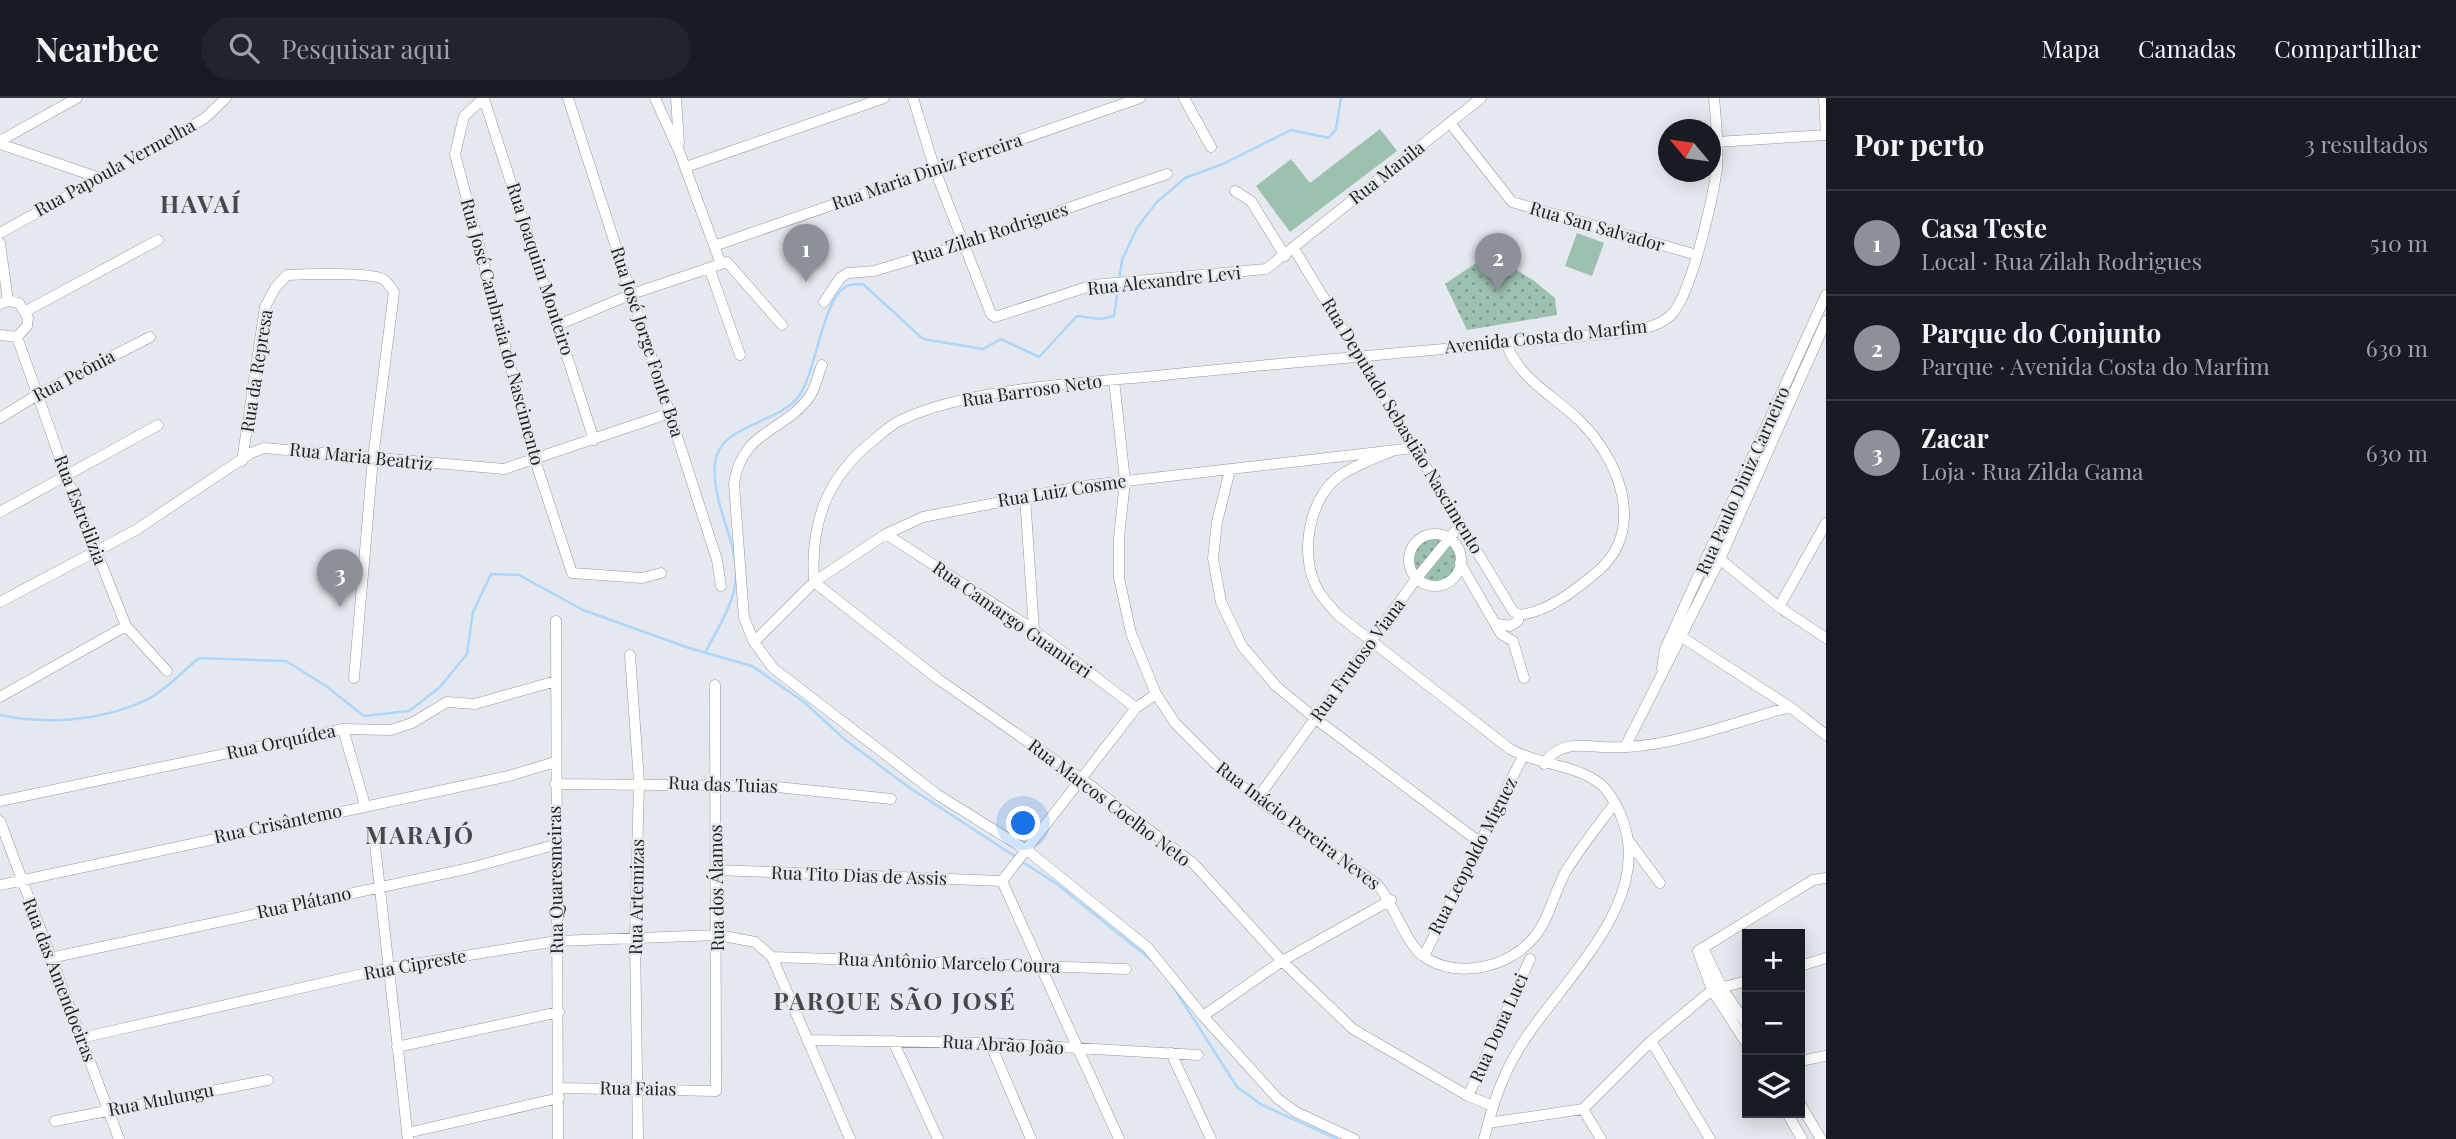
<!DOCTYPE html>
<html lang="pt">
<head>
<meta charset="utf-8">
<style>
	body { margin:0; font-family:"Playfair Display",serif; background:#20242c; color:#f1f3f6 }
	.controls { position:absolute; right:21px; bottom:21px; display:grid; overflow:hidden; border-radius:0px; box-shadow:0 4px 18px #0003 }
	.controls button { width:63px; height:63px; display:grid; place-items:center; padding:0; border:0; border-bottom:2px solid #363941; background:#171b24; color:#f1f3f6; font:35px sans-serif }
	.compass { position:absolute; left:1658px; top:21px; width:63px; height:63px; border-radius:50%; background:#171b24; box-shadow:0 4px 18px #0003; rotate:299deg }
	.you { position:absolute; left:1024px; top:726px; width:24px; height:24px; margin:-18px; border:5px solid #fff; border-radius:50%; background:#1a73e8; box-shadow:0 0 0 10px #1a73e833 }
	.badge { display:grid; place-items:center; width:46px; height:46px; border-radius:50%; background:#8c9099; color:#fff; font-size:23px; font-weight:700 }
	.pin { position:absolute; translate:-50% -58px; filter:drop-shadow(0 2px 4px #0008) }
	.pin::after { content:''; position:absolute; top:37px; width:24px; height:21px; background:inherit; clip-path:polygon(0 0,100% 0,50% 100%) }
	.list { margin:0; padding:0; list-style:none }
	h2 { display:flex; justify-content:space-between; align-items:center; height:91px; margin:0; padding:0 28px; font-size:30px }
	h2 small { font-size:23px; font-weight:400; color:#9ea1a6 }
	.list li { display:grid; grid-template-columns:46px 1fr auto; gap:21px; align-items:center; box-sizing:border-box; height:105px; padding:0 28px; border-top:2px solid #363941 }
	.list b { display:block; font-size:26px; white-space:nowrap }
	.list p { margin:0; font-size:23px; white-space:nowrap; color:#9ea1a6 }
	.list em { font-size:23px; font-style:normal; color:#9ea1a6 }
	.icon { flex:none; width:38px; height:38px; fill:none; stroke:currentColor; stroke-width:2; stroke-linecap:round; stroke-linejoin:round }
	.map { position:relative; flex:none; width:1826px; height:1041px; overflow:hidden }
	header { display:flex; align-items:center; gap:42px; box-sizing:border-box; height:98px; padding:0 35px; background:#171b24; border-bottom:2px solid #363941 }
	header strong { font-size:33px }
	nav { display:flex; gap:38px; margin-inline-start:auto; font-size:24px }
	.search { width:490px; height:63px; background:#20242c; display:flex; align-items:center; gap:18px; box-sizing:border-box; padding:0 24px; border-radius:38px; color:#9ea1a6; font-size:26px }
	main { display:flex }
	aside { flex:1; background:#171b24 }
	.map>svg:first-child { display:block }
	.green { fill:#9dc1af }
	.park { fill:url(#park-dots) }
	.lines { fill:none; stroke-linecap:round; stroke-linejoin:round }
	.stream { stroke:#aad7fb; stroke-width:2.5 }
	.minor-casing { stroke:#94979c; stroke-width:11 }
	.minor { stroke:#fff; stroke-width:10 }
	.labels { text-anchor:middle; stroke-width:5; stroke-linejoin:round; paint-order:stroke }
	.street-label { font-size:18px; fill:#202123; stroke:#e5e8ee }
	.district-label { font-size:24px; font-weight:bold; letter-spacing:2px; fill:#45484d; stroke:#e5e8ee }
</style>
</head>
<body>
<header>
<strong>Nearbee</strong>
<div class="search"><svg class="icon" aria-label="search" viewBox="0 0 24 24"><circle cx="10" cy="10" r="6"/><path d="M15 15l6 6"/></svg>Pesquisar aqui</div>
<nav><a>Mapa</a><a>Camadas</a><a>Compartilhar</a></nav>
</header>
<main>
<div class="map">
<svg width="1826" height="1041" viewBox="0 0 1826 1041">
	<defs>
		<pattern id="park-dots" width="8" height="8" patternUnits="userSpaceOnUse" patternTransform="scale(1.75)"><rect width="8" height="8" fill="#9dc1af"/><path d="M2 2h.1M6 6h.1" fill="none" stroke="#809c8e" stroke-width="1.8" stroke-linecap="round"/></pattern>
	</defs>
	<rect width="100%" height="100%" fill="#e5e8ee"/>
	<path class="green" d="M1380,31L1397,53L1290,134L1256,88L1291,61L1310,85Z
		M1577,135L1604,145L1592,178L1565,168Z"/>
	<path class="park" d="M1489,156L1533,182L1555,200L1557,217L1467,232L1445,186Z
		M1409 462a26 26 0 1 1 52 0a26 26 0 1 1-52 0Z"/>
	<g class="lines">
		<path class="stream" d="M706,553C717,532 735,504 736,479C737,440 711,405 715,365C719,326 779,326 799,298C816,275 823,198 847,188C851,186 858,186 863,186L923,241L983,251L1001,241L1039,259L1077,218L1101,221L1114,218L1122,162L1137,130L1156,105L1185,80L1223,66L1291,32L1329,40L1336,31L1341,0
			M0,617C48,627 103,623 148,601C166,592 183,573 199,560L286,563L326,588L364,618L409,613L439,590L467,556L473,514L491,476L519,477L583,512L689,550L752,568L804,604L843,640L907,688L1016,759
			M1021,763L1057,786L1155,865
			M1172,887L1237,989L1262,1007L1337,1041"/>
		<defs>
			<path id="minor" d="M484,0L464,18L455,56L535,362L572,475L642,480L661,475
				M568,0L717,462L721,488
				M655,0L679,53L721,166
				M676,0L679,45
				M913,0L935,72L991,216L995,219L1093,187L1266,171L1481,0
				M1184,0L1211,49
				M1824,0L1826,37
				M484,1L594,342
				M1450,25L1512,104L1697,157
				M0,43L77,0
				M1716,44L1826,37
				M0,46L100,80
				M686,69L884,0
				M1235,93L1251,103L1285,158
				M0,135L167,43L205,20L226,0
				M0,145L8,203
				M714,148L1140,0
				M1293,149L1513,513L1519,517C1548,514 1577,491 1598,473C1647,431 1619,361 1579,322C1553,297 1519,281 1506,245
				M710,172L740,257
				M824,204L840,180L848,175L874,173L964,146L1167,76
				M0,206L8,203L19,205L28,220L27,228L17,239L0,237
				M26,213L158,142
				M558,227L632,196L727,164L782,227
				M17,239L66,377L126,528L167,573
				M822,267C818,276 816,289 810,298C784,335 742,331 734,386L744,520L754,544L773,570L938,697L1028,753L1147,849L1203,918L1278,1001L1296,1014L1354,1041
				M1114,282L1125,383L1119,440V480L1131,535L1156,596L1175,625L1215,665L1257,701L1377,786C1394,806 1405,844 1423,858C1456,882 1510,870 1535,838C1549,821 1554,795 1565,775C1579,751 1598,728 1615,705
				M0,320L37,297L150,239
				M1392,353C1374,361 1352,368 1337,380C1308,403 1299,459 1318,492C1323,501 1331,509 1338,517L1510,651C1538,667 1574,666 1599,685C1610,693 1617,708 1622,720C1657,809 1550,891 1513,961C1499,986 1491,1014 1484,1041
				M242,363L265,209L275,190L287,177C305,176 369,174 383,181C388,184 390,189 394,194L373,360L354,580
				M1230,372L1217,424L1213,460L1221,504L1242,548L1276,588L1316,621L1482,746
				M1025,398L1034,532
				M0,414L158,327
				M886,436L1034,532L1136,610
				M1409 462a26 26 0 1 1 52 0a26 26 0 1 1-52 0Z
				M1717,459L1779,509L1826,540
				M1460,465L1501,536L1513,543L1524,580
				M0,504L136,432L251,355L264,350L504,371L670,315
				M1779,509L1826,425
				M556,523L558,1041
				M1498,526L1510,528L1518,523L1519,517
				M1677,536L1790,609L1826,637
				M754,544L814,484L886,436L923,419L1083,388L1414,350
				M630,557L639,684L635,841L638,1041
				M1662,570L1665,551L1826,197
				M0,599L126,528
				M343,631L365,707
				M1625,649L1720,461L1826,223
				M1544,666C1558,644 1579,647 1602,649C1664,653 1730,625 1790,609
				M555,686L768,688L891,701
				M1257,701L1416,481L1461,426
				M0,703L343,631L391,632L412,625L447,604L475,606L556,583
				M0,723L119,1041
				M1628,742L1660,785
				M375,747L408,1041
				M716,772L1002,783
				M1002,783L1119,1041
				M1002,783L1136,610L1156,596
				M0,787L509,678L555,664
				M1703,850L1722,890L1747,927
				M1424,858L1523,658
				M772,859L1126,871
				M50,860L470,770L558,746
				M1800,868L1826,860
				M1203,918L1282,863L1391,802
				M81,940L389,870L557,843L718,837L755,844L772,859L850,1041
				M807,942L990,945L1198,957
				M893,943L938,1041
				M1651,943L1710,1041
				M990,945L1031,1041
				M1747,946L1712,892L1698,853L1813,782L1826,780
				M397,949L559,914
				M1171,955L1211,1041
				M1800,963L1826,958
				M559,990L716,993L715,587
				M1468,998L1530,861
				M1800,1006L1821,1041
				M1493,1008L1468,998L1353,931L1282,863L1194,766L1083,682L938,581L814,484C810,425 827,378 875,341C883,334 892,326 901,322C969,290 1080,285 1156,278C1309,262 1462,250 1615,235C1634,232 1655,231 1670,218C1691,200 1713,99 1717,70C1719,47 1716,23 1714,0
				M1583,1011L1601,1041
				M1787,1015L1802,1041
				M55,1023L268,982
				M1488,1025L1583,1011L1651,943L1712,892L1747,883
				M407,1035L559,1000"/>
		</defs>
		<use href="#minor" class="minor-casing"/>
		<use href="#minor" class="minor"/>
	</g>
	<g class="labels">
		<g class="street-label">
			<text transform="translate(115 70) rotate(-29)" y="6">Rua Papoula Vermelha</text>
			<text transform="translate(927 74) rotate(-19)" y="6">Rua Maria Diniz Ferreira</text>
			<text transform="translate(1387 75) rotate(-38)" y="6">Rua Manila</text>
			<text transform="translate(1597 129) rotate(16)" y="6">Rua San Salvador</text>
			<text transform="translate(990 136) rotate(-18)" y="6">Rua Zilah Rodrigues</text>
			<text transform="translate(540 171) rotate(72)" y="6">Rua Joaquim Monteiro</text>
			<text transform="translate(1164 183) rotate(-6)" y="6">Rua Alexandre Levi</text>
			<text transform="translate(502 234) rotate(75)" y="6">Rua José Cambraia do Nascimento</text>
			<text transform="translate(1546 239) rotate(-6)" y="6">Avenida Costa do Marfim</text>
			<text transform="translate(647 244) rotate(72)" y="6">Rua José Jorge Fonte Boa</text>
			<text transform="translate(257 273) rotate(-81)" y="6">Rua da Represa</text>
			<text transform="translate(74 278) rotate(-28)" y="6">Rua Peônia</text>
			<text transform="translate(1032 293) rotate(-8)" y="6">Rua Barroso Neto</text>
			<text transform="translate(1402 328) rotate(59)" y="6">Rua Deputado Sebastião Nascimento</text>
			<text transform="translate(361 359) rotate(6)" y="6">Rua Maria Beatriz</text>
			<text transform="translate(1743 383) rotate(-66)" y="6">Rua Paulo Diniz Carneiro</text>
			<text transform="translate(1062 393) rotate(-9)" y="6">Rua Luiz Cosme</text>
			<text transform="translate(80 412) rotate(69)" y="6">Rua Estrelilzia</text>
			<text transform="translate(1012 522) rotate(35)" y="6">Rua Camargo Guamieri</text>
			<text transform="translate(1358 562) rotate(-54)" y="6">Rua Frutoso Viana</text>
			<text transform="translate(281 644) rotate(-12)" y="6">Rua Orquídea</text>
			<text transform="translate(723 687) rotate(2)" y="6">Rua das Tuias</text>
			<text transform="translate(1109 705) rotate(37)" y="6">Rua Marcos Coelho Neto</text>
			<text transform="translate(278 726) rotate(-12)" y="6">Rua Crisântemo</text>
			<text transform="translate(1298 728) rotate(37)" y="6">Rua Inácio Pereira Neves</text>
			<text transform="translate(1473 758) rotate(-63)" y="6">Rua Leopoldo Miguez</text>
			<text transform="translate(859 778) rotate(2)" y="6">Rua Tito Dias de Assis</text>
			<text transform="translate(556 782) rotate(-91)" y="6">Rua Quaresmeiras</text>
			<text transform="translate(717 790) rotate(-91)" y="6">Rua dos Álamos</text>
			<text transform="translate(637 799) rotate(-89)" y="6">Rua Artemizas</text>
			<text transform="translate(304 805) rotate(-12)" y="6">Rua Plátano</text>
			<text transform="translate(949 865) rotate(2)" y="6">Rua Antônio Marcelo Coura</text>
			<text transform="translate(415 867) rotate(-10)" y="6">Rua Cipreste</text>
			<text transform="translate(59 882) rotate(69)" y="6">Rua das Amendoeiras</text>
			<text transform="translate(1499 930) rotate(-66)" y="6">Rua Dona Luci</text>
			<text transform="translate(1003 947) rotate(3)" y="6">Rua Abrão João</text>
			<text transform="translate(638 991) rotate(1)" y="6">Rua Faias</text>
			<text transform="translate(161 1002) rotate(-11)" y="6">Rua Mulungu</text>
		</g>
		<g class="district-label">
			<text x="201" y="115">HAVAÍ</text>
			<text x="420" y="746">MARAJÓ</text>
			<text x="895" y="912">PARQUE SÃO JOSÉ</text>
		</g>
	</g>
</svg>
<div class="controls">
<button>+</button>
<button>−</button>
<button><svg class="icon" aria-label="layers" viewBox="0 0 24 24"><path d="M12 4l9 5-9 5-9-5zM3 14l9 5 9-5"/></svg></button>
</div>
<svg class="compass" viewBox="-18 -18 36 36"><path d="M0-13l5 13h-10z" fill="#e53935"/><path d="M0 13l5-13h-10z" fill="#9ea1a6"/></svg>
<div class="you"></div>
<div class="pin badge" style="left:806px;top:184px">1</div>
<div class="pin badge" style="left:1498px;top:193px">2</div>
<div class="pin badge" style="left:340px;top:509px">3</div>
</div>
<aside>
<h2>Por perto<small>3 resultados</small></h2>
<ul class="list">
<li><span class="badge">1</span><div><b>Casa Teste</b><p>Local · Rua Zilah Rodrigues</p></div><em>510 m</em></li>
<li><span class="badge">2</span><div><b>Parque do Conjunto</b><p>Parque · Avenida Costa do Marfim</p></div><em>630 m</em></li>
<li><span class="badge">3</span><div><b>Zacar</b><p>Loja · Rua Zilda Gama</p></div><em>630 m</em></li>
</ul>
</aside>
</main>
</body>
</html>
